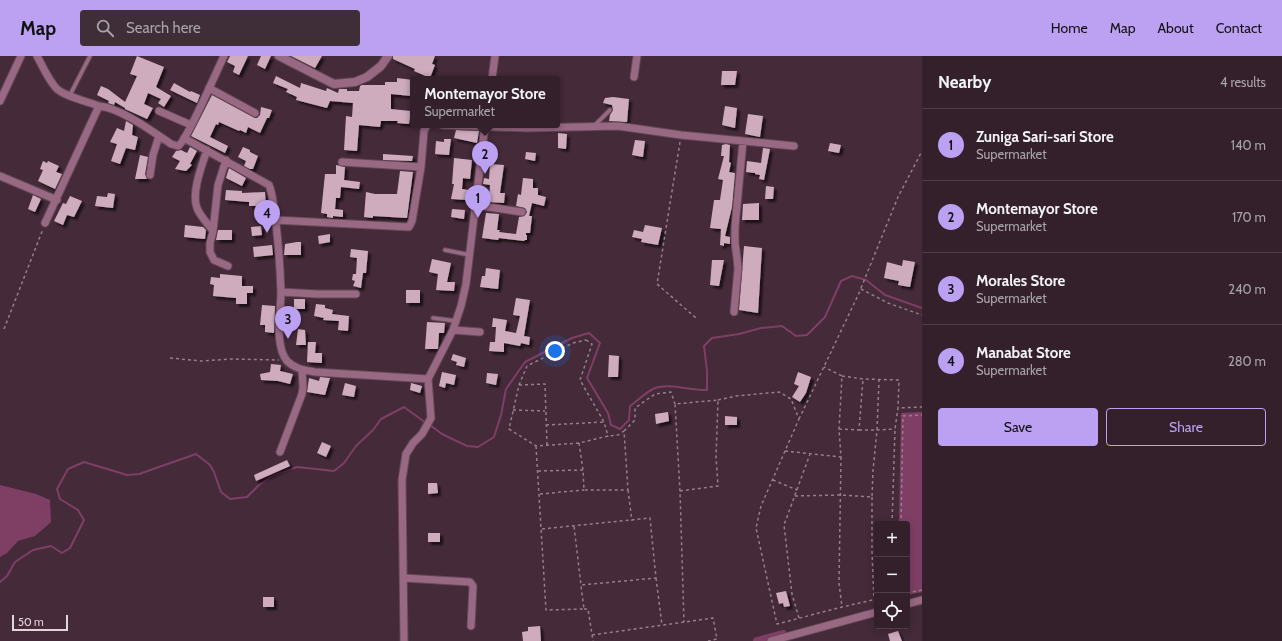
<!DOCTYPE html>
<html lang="en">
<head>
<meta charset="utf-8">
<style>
	body { margin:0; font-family:Cabin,sans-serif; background:#3f2d37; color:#f1f3f6 }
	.controls { position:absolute; right:12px; bottom:12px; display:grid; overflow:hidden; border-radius:4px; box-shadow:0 2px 10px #0003 }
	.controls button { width:36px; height:36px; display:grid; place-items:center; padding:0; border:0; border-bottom:1px solid #4e3e47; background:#34202b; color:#f1f3f6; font:20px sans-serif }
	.scale { position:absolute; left:12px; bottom:10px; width:56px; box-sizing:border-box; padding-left:4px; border:2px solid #e6d4dd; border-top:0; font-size:11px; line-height:14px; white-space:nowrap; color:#e6d4dd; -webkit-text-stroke:3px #452a39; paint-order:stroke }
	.you { position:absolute; left:555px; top:295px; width:14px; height:14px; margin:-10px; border:3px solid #fff; border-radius:50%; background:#1a73e8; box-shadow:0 0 0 6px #1a73e833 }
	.badge { display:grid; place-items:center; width:26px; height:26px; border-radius:50%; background:#bca0f2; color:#111; font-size:13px; font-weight:700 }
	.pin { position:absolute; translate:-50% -33px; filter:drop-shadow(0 1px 2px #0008) }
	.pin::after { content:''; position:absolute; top:21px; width:14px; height:12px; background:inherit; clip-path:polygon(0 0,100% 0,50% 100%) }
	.popup { position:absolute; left:410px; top:20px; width:150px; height:52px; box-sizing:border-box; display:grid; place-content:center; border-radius:4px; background:#34202b; filter:drop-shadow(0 1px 3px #0005); font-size:13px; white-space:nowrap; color:#a9a3a9 }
	.popup b { font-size:15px; color:#f1f3f6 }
	.popup::after { content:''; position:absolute; left:50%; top:100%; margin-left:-8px; border:8px solid transparent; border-top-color:#34202b }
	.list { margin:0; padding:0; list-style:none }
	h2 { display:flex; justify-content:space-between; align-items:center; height:52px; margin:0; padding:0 16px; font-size:17px }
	h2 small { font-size:13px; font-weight:400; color:#a9a3a9 }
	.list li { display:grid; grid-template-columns:26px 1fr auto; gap:12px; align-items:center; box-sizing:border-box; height:72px; padding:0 16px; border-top:1px solid #4e3e47 }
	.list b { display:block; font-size:15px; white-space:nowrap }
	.list p { margin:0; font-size:13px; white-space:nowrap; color:#a9a3a9 }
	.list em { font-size:13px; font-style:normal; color:#a9a3a9 }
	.actions { display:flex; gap:8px; padding:12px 16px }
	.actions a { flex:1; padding:9px 0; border:1px solid #bca0f2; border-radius:4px; text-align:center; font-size:14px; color:#bca0f2 }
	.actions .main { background:#bca0f2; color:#111 }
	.icon { flex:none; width:22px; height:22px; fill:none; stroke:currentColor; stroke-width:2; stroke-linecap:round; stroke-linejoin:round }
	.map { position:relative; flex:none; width:922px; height:585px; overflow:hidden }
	header { display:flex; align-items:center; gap:24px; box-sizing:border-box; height:56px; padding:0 20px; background:#bca0f2; color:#111 }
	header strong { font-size:19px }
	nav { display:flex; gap:22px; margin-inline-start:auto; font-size:14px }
	.search { width:280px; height:36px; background:#3f2d37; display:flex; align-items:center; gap:10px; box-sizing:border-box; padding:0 14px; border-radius:4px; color:#a9a3a9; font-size:15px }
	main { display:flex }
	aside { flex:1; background:#34202b }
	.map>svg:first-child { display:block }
	.water { fill:#7f3f65 }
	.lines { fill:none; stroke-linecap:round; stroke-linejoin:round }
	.stream { stroke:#7f3f65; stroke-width:2 }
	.canal { stroke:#7f3f65; stroke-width:8 }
	.building { fill:#ceacbe; filter:url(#shadow) }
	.service-casing { stroke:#624957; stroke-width:5.5 }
	.minor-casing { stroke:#624957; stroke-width:9 }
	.tertiary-casing { stroke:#624957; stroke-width:10 }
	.path { stroke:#967f8b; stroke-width:1.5; stroke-dasharray:3 3; stroke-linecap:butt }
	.service { stroke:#996883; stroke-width:3.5 }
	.minor { stroke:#996883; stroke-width:7 }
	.tertiary { stroke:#996883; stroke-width:8 }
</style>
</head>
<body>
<header>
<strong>Map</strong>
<div class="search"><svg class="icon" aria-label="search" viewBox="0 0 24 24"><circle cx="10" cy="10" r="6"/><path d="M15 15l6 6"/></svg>Search here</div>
<nav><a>Home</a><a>Map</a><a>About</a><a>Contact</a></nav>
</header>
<main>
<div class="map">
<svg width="922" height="585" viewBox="0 0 922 585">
	<defs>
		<filter id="shadow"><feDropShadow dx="3" dy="3" stdDeviation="1" flood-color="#0009"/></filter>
	</defs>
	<rect width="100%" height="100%" fill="#452a39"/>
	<path class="water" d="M922,356V536L907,539V468H899L901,357Z
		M0,429L36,438L50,444L51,466L35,480L18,485L7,497L0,501Z"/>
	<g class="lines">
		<path class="stream" d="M430,369L442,378L467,390L478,391L494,381L501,359L506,333L525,306L572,282L589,277L600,287L587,322L608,357L611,369L620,373L629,364L630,350C637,345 645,337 653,333C667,326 691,335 707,334V315L704,290L712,282L739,278L761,272L782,270L796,280L807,279L825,261L841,225L852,220L866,224L885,239L922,252
			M0,526L7,520L15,506L33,494L51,490L62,497L70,492L84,464L78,454L60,443L57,433L68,413L84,406L127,419L139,418L196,398L210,409L214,416L221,436L230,443L247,441L259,429L272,420L297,411L334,415L344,407L356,390L373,374L381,363L404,351L426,367"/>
		<path class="canal" d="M757,585L783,578"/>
	</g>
	<path class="building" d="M137,0L164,11L156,31L171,40L164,51L158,47L161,43L148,37L144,48L153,52L147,63L125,53V52L115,46L114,49L108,47L109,45L97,39L101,30L108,33L125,46L137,20L130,18Z
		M230,0H248L239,19L233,16L235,10L227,6Z
		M261,0H271L265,13L257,9Z
		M291,0H322L315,12Z
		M393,0H435L432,8L435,9L430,22L414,15L415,13L393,3Z
		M722,15H737L735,29H721Z
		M276,20L300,32L301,27L326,35L327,32L338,37L339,33H347V35H359L360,30L362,29H385V26H397V22L413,24V39H411V40L391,38V53L411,55L409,68L397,67L398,65H381L380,71L359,69L357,95L344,94L346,60L352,61L353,47L330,45L327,52L296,44L297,41L286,36L288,33L273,27Z
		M174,27L190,36L191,35L200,39L197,47L170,34Z
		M212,39L255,62H257L260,59L261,51L272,54L269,62H267L260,77L248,71L246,77L240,74L239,75L219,66L218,69L216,68L210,81L228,90L225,97L191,80Z
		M613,41L629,43L627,66L609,65L610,59L613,54L612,49L603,47L605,42Z
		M725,50L737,52L735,72L722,69Z
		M748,58L763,60L760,81L745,78Z
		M126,65L133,69L132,79L138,81L135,94L126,92L120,108L111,105L117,88L110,86L117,72L124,75Z
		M456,74L479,75L477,87L454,82Z
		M558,77L567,78L566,93L558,92Z
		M444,83H451L449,99L435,98L436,85L444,86Z
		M635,84L645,85L643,101L632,99Z
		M830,87L841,89L839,97L828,95Z
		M726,88L730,89L729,106L731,107L729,116L735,117L732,151L725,180L730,181V188L724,187V190L720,189L721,173L710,172L714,144H720L723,124L718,123L724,100H721L722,89Z
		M190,91L197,95L190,108L192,109L186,115L175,113L180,105L172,101L176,95L181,94L187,97Z
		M243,91L250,94V96L258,100L253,113H250L244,110L246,105L238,101Z
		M763,92L770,93L764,124L759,123L760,119L755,118V117L746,116L747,105L761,107Z
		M526,96L536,97L535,105L525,103Z
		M383,98L413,100L412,105L383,104Z
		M140,99L148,101L145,118L147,123H135Z
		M454,102L472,104L470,123L463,122L462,133L469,134L467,144L451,143L454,128H452Z
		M43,105L47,107L48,105L59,110L56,116L62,118L55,133L38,125L43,114L40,113Z
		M490,108L504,109L500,137H505L504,147L489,146L490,129L483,128L484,122L489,123Z
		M336,109L345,111L344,124L360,126L359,133L341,131L340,142H336L335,153L343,154V161L333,160V162L327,161V158L321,157L325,118H336Z
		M229,112L246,122L242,130L226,122Z
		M400,115L413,116L407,162L373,160V162L364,161L366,136L375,138H397Z
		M523,122L533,123V132H538V139L546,141L544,150L532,147L529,160H532L530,177H526V179H527V184H525L524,185L499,182L498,184L482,182L486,157L499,158L497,174H500L499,176L516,178L519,161L524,160L527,156L525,152L516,150L518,138L521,139Z
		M766,130L774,131L773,143H765Z
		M226,134L242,135V137L265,136L266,150H249V146L225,144Z
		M108,137L115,138L113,152L95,150L97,140L107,141Z
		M33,139L41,143L35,156L28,153Z
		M70,140L82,145L74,161L67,159L63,169L54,165L63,147L66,148Z
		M759,147V164H742L743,148Z
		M452,153L465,154L464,163L451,161Z
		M185,169L203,171L206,174L205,183L184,181Z
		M645,169L662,172L658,189L641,186L642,183L632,181L634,174L643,176Z
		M261,170L262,179L252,180L251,171Z
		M218,174H232V184H216Z
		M330,178V186L319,188L318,180Z
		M297,186H301V199H284L285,188Z
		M272,189L273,199L254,201L253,191Z
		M744,190L762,192L758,257L739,254Z
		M351,193L368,195L366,217H363L361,232L353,230L355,225L352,224L353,218H356L357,202L350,201Z
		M432,203L451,207L447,226H455L454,235L436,234L438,218L429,216Z
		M712,204H724L719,230L710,229Z
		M903,204L915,206L910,231L898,229L899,225L884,222L887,206L902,210Z
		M486,212L500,214L498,233L480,231L482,220H485Z
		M220,218L242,220V230H253V237H247V248H236V242L213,240L214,229L210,228L211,221L220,222Z
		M406,234H420V247H406Z
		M516,242L530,244L524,280L530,281L529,289L521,287L520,290L504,287V296L489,295L490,286H495L496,271H492L493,262L507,264L505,275L516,277L520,260L513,259Z
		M294,243H305V253H294Z
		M316,248L325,249V252L333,254L332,258L349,260L348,275L338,274L339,265L323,264L324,262L314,260Z
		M262,249L275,250L274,277L265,276V269H260Z
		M427,266L445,267L444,277H439L438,293H425Z
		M298,273L305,274L306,289H296Z
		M308,286H316L315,297H322V307L307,306Z
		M453,298L466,302L464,311L456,309L457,306L451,304Z
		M609,299L619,300L618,321H608Z
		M271,308L281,309L280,315L293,318L290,328L278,325L261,324L260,318L270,316Z
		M442,316L456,319L454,329L446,327L445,332L439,330Z
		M798,316L811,321L806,337L800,346L792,341L799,330L794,328Z
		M487,317L498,318L496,329L486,327Z
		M320,321L330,322L325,339L307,336L309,322L319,325Z
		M345,327L356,330L354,341L342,339Z
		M411,327L422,330L420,337L410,334Z
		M668,356L669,365L656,368L655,358Z
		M725,360L737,361V369H725Z
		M322,386L331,390L326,401L317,397Z
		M287,404L290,410L256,425L254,419Z
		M428,427H437L438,437L428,438Z
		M428,477H440V486H428Z
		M786,535L790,550L784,551L783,547L779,548L776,537Z
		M263,541H274V551H263Z
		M540,570L541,585H523L522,576L528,575V571Z
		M898,575L902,585H890L888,578Z"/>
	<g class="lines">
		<defs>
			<path id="service" d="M70,39L90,0
				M594,70L610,54
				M445,194L470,199
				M433,262L456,265"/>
			<path id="minor" d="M37,0C43,11 48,23 56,32C63,40 89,46 99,50
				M634,21L637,0
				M492,23L495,0
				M209,32L255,57
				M0,45L21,0
				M159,55L191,69
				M442,69L527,72L618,70L681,79L794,90
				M184,82L269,129C272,136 273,145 274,153C278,180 280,208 281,236C281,255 274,289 287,305C295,313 305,314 315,316L428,323
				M207,94C202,109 191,137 197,152C200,160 208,168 213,175
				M226,104L218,129L213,175L210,187V196L214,204L228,210
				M342,106L421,111
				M150,119L153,99L159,80
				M0,120L57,144
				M475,149L522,156
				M275,164L409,171L412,165L421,111L424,75L427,69
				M45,167L99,50C121,52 153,76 171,88L178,90C187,85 217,14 224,0
				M281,236L317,238H356
				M734,256L738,213L737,202L735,187V171L743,85
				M453,274L480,276
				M280,396L302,338L303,331L302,314
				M404,522L470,526L473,530L471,570
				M907,548L922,544
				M404,585L402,424L406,398L413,387L422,378L431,362L428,323L453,274L461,250L466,228L485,69
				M771,585L877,556"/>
			<path id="tertiary" d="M279,0L334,28L355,26L367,21L381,10L388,0"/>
		</defs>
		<use href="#service" class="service-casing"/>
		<use href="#minor" class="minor-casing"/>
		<use href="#tertiary" class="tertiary-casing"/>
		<path class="path" d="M680,86L657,228L696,262
			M861,232L898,141L922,95
			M4,273L43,173
			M586,284L592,288L580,324L604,366L608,380L579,387L536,390L509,373L519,329L527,310L573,287Z
			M170,302L201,305L231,303L279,304
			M842,320L863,323L899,324L898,352
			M519,329L545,328L547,389
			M718,344L736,340L779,336L791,343L799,363L761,450L756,472L777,568L842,551L877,543
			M513,354L545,355
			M799,363L861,233L888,247L922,259
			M546,369L604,366
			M839,373L859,374L863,323
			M859,374H877L879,324
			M624,375L635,364V352L655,338L671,336L675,348
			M579,387L583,414L584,434H628L624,375L618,379L608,380
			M536,390L546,554L584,553L581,530
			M785,395L841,401L839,373L842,320L824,311
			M841,401L839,527L842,551
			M538,415L583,414
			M773,424L797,434
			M628,434L632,465
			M680,435L718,430L716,401L718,344L675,348L680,435L684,566
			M540,438L584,434
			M795,440L841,439L872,441L873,415L877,374L895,373
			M872,441V496L874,543
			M892,468L895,373L898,352L922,351
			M901,468L903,360L922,359
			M542,473L650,462L656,522L581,529L574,470
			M656,522L662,569
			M907,537L922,534
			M584,553H588L593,585
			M799,562L792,538L784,469L810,398
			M592,579L713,562L717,583L708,585"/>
		<use href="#service" class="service"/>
		<use href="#minor" class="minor"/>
		<use href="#tertiary" class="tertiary"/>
	</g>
</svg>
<div class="controls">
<button>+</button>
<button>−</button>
<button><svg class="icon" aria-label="locate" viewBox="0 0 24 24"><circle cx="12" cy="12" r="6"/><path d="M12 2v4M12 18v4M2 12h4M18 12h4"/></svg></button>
</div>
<div class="scale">50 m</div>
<div class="you"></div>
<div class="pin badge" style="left:478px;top:162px">1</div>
<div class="pin badge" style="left:485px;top:118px">2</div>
<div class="popup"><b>Montemayor Store</b>Supermarket</div>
<div class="pin badge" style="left:288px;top:283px">3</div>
<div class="pin badge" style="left:267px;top:177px">4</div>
</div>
<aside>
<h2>Nearby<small>4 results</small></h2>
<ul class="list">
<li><span class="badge">1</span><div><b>Zuniga Sari-sari Store</b><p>Supermarket</p></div><em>140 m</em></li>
<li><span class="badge">2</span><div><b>Montemayor Store</b><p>Supermarket</p></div><em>170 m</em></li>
<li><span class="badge">3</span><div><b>Morales Store</b><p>Supermarket</p></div><em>240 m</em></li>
<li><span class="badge">4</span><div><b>Manabat Store</b><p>Supermarket</p></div><em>280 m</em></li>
</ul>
<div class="actions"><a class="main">Save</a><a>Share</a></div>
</aside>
</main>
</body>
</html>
